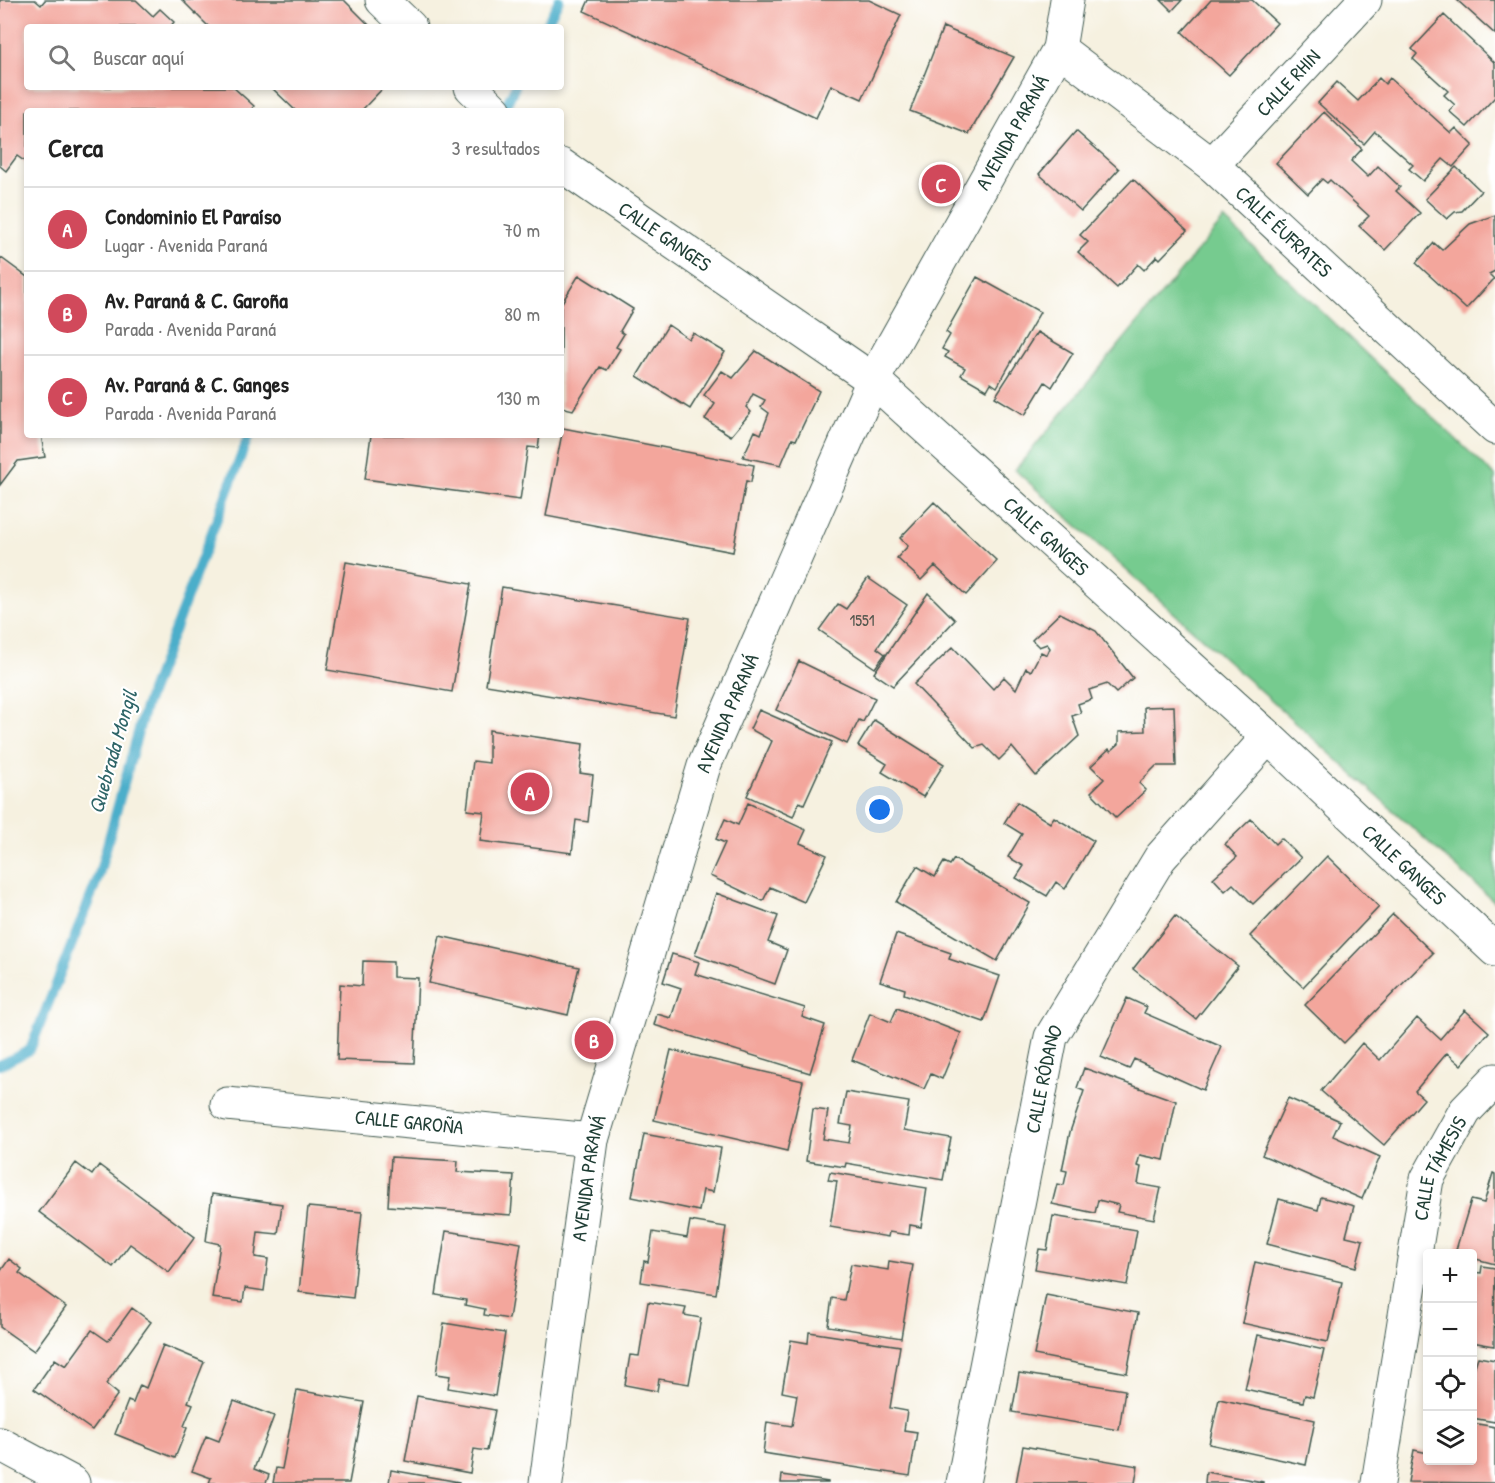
<!DOCTYPE html>
<html lang="es">
<head>
<meta charset="utf-8">
<style>
	body { margin:0; font-family:"Patrick Hand",sans-serif; background:#f6f6f6; color:#222 }
	.controls { position:absolute; right:18px; bottom:18px; display:grid; overflow:hidden; border-radius:6px; box-shadow:0 3px 9px #0003 }
	.controls button { width:54px; height:54px; display:grid; place-items:center; padding:0; border:0; border-bottom:2px solid #e0e0e0; background:#fff; color:#222; font:30px sans-serif }
	.you { position:absolute; left:880px; top:810px; width:21px; height:21px; margin:-15px; border:4px solid #fff; border-radius:50%; background:#1a73e8; box-shadow:0 0 0 9px #1a73e833 }
	.badge { display:grid; place-items:center; width:39px; height:39px; border-radius:50%; background:#d1495b; color:#fff; font-size:20px; font-weight:700 }
	.pin { position:absolute; translate:-50% -50%; border:3px solid #fff; box-shadow:0 2px 6px #0006 }
	.list { margin:0; padding:0; list-style:none }
	h2 { display:flex; justify-content:space-between; align-items:center; height:78px; margin:0; padding:0 24px; font-size:26px }
	h2 small { font-size:20px; font-weight:400; color:#767676 }
	.list li { display:grid; grid-template-columns:39px 1fr auto; gap:18px; align-items:center; box-sizing:border-box; height:84px; padding:0 24px; border-top:2px solid #e0e0e0 }
	.list b { display:block; font-size:22px; white-space:nowrap }
	.list p { margin:0; font-size:20px; white-space:nowrap; color:#767676 }
	.list em { font-size:20px; font-style:normal; color:#767676 }
	.icon { flex:none; width:33px; height:33px; fill:none; stroke:currentColor; stroke-width:2; stroke-linecap:round; stroke-linejoin:round }
	.map { position:relative; flex:none; width:1495px; height:1483px; overflow:hidden }
	.search { position:absolute; background:#fff; box-shadow:0 3px 9px #0003; left:24px; top:24px; width:540px; height:66px; display:flex; align-items:center; gap:15px; box-sizing:border-box; padding:0 21px; border-radius:6px; color:#767676; font-size:22px }
	.panel { position:absolute; background:#fff; box-shadow:0 3px 9px #0003; left:24px; top:108px; width:540px; height:330px; border-radius:6px }
	.map>svg:first-child { display:block }
	.green { fill:#76cb8f; stroke:#4a8462; stroke-width:1.5 }
	.lines { fill:none; stroke-linecap:round; stroke-linejoin:round }
	.stream { stroke:#4baeca; stroke-width:10 }
	.building { fill:#f3a69c }
	.street-casing { stroke:#3f584e; stroke-width:35 }
	.street { stroke:#fff; stroke-width:33 }
	.labels { text-anchor:middle; stroke-width:4.5; stroke-linejoin:round; paint-order:stroke }
	.number-label { font-size:16px; fill:#54574e }
	.street-label { font-size:20px; fill:#1f3d34; stroke:#fff }
	.water-label { font-size:21px; font-style:italic; fill:#2e6568; stroke:#fff }
</style>
</head>
<body>
<div class="map">
<svg width="1495" height="1483" viewBox="0 0 1495 1483">
	<rect width="100%" height="100%" fill="#fff"/>
	<filter id="ink" filterUnits="userSpaceOnUse"><feTurbulence type="fractalNoise" baseFrequency=".0167" numOctaves="2"/><feDisplacementMap in="SourceGraphic" scale="12" xChannelSelector="R" yChannelSelector="G"/><feConvolveMatrix kernelMatrix="1 2 1 2 8 2 1 2 1" color-interpolation-filters="sRGB"/></filter>
	<filter id="wash" filterUnits="userSpaceOnUse"><feTurbulence type="fractalNoise" baseFrequency=".008" numOctaves="4" result="noise"/><feDisplacementMap in="SourceGraphic" scale="24" xChannelSelector="R" yChannelSelector="G"/><feGaussianBlur stdDeviation="1.35" result="paint"/><feColorMatrix in="noise" values="0 0 0 0 0 0 0 0 0 0 0 0 0 0 0 0 0 1.4 0 .05"/><feComposite in="paint" operator="in"/></filter>
	<g filter="url(#wash)">
		<rect width="100%" height="100%" fill="#f6f1e0"/>
		<path class="green" d="M1224,219L1495,476V902L1015,470Z"/>
		<g class="lines">
			<path class="stream" d="M545,27L559,0
				M503,111L515,87
				M0,1065L30,1050L98,878L145,707L249,435"/>
		</g>
		<g id="blocks">
			<path class="building" d="M0,0H35L41,5L45,0H136L153,16L160,9L174,22L170,27H27V87H233L254,106L250,111H27V163L17,156L6,171L0,166Z
				M182,0H344L371,27H209Z
				M589,0H869L901,15L862,99L831,85L816,118L584,11Z
				M1161,0H1182L1172,11Z
				M1211,0H1252L1277,23L1229,75L1182,32Z
				M1457,0H1495V34Z
				M1444,15L1495,63V97L1467,127L1449,111L1455,105L1444,95L1448,91L1413,59L1417,54L1412,49Z
				M943,27L1014,57L969,134L910,111Z
				M1379,78L1385,84L1390,78L1451,133L1456,128L1473,145L1453,167L1443,159L1423,181L1409,169L1413,165L1375,131L1364,144L1318,103L1337,82L1358,101Z
				M271,87H384L361,111H296Z
				M1324,112L1362,149L1351,161L1368,177L1378,166L1400,187L1396,191L1420,213L1385,250L1359,226L1369,216L1330,180L1327,183L1322,179L1308,194L1276,163Z
				M1076,131L1119,169L1081,211L1039,174Z
				M1456,167L1481,191L1462,211L1455,212L1447,219L1425,199Z
				M1133,179L1187,231L1160,259L1157,256L1144,270L1138,264L1117,288L1078,252L1088,242L1080,235Z
				M1495,215V271L1489,274L1494,279L1466,309L1416,263L1434,243L1442,250L1470,224Z
				M0,257L27,277V435H41L45,457L18,461L0,485Z
				M579,275L633,309L620,331L624,334L616,347L620,349L612,362L607,370L600,367L573,410L561,407V304Z
				M977,277L1040,312L997,387L991,383L987,390L961,375L965,368L945,357L948,352L942,349L950,335L946,332Z
				M668,325L689,339L693,333L725,352L690,409L637,376Z
				M1037,332L1073,353L1052,387L1045,382L1025,415L995,397Z
				M756,351L819,391L796,440L792,439L781,465L743,457L755,431L761,434L769,413L761,407L765,400L753,394L746,407L751,412L731,436L705,419L715,404L704,395L722,371L733,378Z
				M563,428L754,465L751,482L746,481L733,552L546,516Z
				M371,435H540L538,448L528,447L520,500L365,479Z
				M934,502L997,561L966,595L935,566L921,580L897,558L908,546L900,538Z
				M346,562L471,584L452,692L327,670Z
				M868,578L907,605L877,648L885,654L875,668L819,630L838,604L846,609Z
				M502,587L690,618L674,716L486,685Z
				M928,593L955,620L893,686L874,673Z
				M1060,613L1096,631L1133,678L1116,693L1107,684L1089,690L1092,699L1078,704L1081,713L1072,716L1079,736L1036,776L1012,747L999,760L984,745L975,748L914,684L953,647L993,689L1004,677L1016,689L1026,668L1031,671L1041,652L1047,655L1050,648L1047,644L1039,647L1032,640Z
				M799,661L875,698L863,722L859,720L847,744L776,710Z
				M1174,706L1176,766H1156L1139,783L1146,790L1116,818L1091,792L1104,779L1091,766L1109,749L1111,751L1119,744V732L1145,731L1144,707Z
				M759,710L832,742L804,804L799,802L793,817L747,796L772,741L750,729Z
				M874,720L944,764L923,797L882,772L887,764L858,746Z
				M489,730L583,744L580,773L593,775L588,822L576,820L572,853L480,841L484,812L467,810L473,761L489,763Z
				M1017,802L1050,823L1054,817L1094,841L1065,889L1056,882L1047,896L1016,878L1024,866L1008,857L1022,834L1004,823Z
				M748,803L806,830L800,843L827,855L804,902L770,887L763,901L710,876L725,843L716,839L725,819L738,825Z
				M1251,819L1275,844L1281,838L1301,858L1253,904L1233,884L1225,891L1213,878L1237,857L1225,844Z
				M1327,856L1379,907L1303,987L1250,936Z
				M954,859L1030,903L997,961L896,902L917,866L935,877L944,862L950,865Z
				M716,893L778,916L768,942L787,950L775,984L695,955Z
				M1393,914L1433,953L1344,1043L1305,1005Z
				M1175,916L1238,966L1196,1019L1133,969Z
				M896,934L951,953L949,959L1000,976L984,1022L904,994L905,989L880,981Z
				M440,936L579,967L568,1015L429,983Z
				M672,954L699,962L695,974L805,1008L802,1017L825,1025L810,1073L654,1025L657,1014L671,1018L681,988L663,982Z
				M363,961L393,962V977L418,978L414,1063L337,1060L340,984L362,986Z
				M1127,998L1147,1007L1144,1013L1222,1047L1203,1090L1134,1059L1129,1069L1101,1057Z
				M897,1008L961,1033L942,1079L931,1074L924,1089L852,1060L870,1013L891,1022Z
				M1465,1010L1489,1032L1461,1065L1447,1053L1415,1091L1424,1099L1384,1145L1321,1091L1362,1043L1380,1060L1417,1018L1440,1039Z
				M671,1050L803,1081L787,1151L654,1120Z
				M1084,1068L1176,1101L1164,1160L1140,1155L1137,1166L1141,1167L1138,1184L1161,1188L1154,1219L1117,1212L1119,1205L1098,1200L1095,1213L1052,1204L1057,1184L1064,1185L1067,1171L1062,1170L1070,1132L1084,1091L1077,1088Z
				M846,1092L909,1102L904,1130L951,1138L943,1180L846,1163L845,1167L806,1161L813,1109L828,1111L823,1139L849,1143L852,1126L840,1124Z
				M1288,1098L1340,1121L1333,1136L1380,1157L1362,1199L1262,1155Z
				M644,1134L721,1148L713,1192L703,1190L699,1211L632,1197Z
				M391,1157L458,1161L457,1172L514,1175L511,1215L388,1206Z
				M76,1163L92,1175L99,1165L195,1237L169,1272L130,1244L113,1267L39,1212Z
				M830,1172L927,1188L921,1227L910,1225L909,1235L889,1232L888,1237L830,1227L837,1181L828,1180Z
				M1493,1173L1495,1174V1264L1472,1258V1254L1455,1253L1471,1200L1484,1203Z
				M212,1194L282,1204L278,1234L258,1232L255,1257L268,1259L264,1291L245,1288L243,1302L212,1298L220,1244L206,1241Z
				M1321,1197L1354,1206L1346,1236L1363,1240L1356,1267L1267,1244L1279,1199L1318,1210Z
				M308,1207L362,1212L353,1298L299,1292Z
				M1053,1216L1137,1230L1127,1285L1035,1269L1039,1249L1047,1250Z
				M690,1221L726,1227L716,1294L641,1282L644,1261L648,1262L653,1232L687,1238Z
				M446,1231L521,1243L509,1319L484,1315L485,1309L465,1305L466,1300L436,1295Z
				M9,1259L22,1269L19,1273L66,1307L34,1351L0,1327V1272Z
				M889,1261L913,1265L901,1338L828,1326L832,1298L844,1300L851,1264L888,1270Z
				M1255,1262L1342,1282L1328,1342L1242,1323Z
				M1482,1266L1495,1268L1494,1346L1472,1342V1272L1481,1273Z
				M1046,1295L1138,1313L1127,1373L1034,1355Z
				M648,1302L686,1308L684,1315L701,1318L689,1384L659,1379L657,1391L625,1385L630,1355L639,1356Z
				M132,1308L151,1322L106,1384L118,1394L92,1430L34,1389L55,1359L66,1366L92,1330L108,1341Z
				M444,1323L505,1333L495,1396L448,1388L450,1376L436,1374Z
				M809,1332L900,1346L890,1408L907,1411L904,1430L917,1432L910,1476L763,1453L767,1422L792,1426L797,1395L782,1392L791,1340L808,1343Z
				M1258,1335L1324,1350L1313,1397L1305,1395L1303,1402L1245,1389Z
				M163,1345L204,1362L188,1402L193,1404L184,1426L187,1428L175,1458L115,1434L128,1401L133,1403L140,1385L146,1388Z
				M1478,1357L1495,1360V1422L1472,1418V1375Z
				M1019,1373L1125,1390L1119,1430L1012,1412Z
				M297,1390L364,1402L349,1483H273L276,1468L282,1469Z
				M417,1396L495,1410L487,1451L474,1449L470,1473L405,1461Z
				M1219,1399L1315,1420L1306,1465L1209,1444Z
				M234,1401L274,1416L254,1469L269,1475L266,1483H209L211,1478L192,1471L206,1436L219,1441Z
				M1472,1423L1495,1427V1483L1408,1482L1414,1450L1428,1453V1460H1472Z
				M1023,1446L1138,1466L1135,1483H1016Z
				M391,1470L459,1482V1483H389Z
				M1206,1472L1263,1482V1483H1205Z
				M782,1475L828,1482V1483H781Z"/>
		</g>
	</g>
	<g filter="url(#ink)">
		<use href="#blocks" fill-opacity="0" stroke="#3f584e" stroke-width="1.5"/>
		<g class="lines">
			<defs>
				<g id="street">
					<path d="M382,0L410,27"/>
					<path id="s1" d="M1059,49L1212,165L1495,428"/>
					<path d="M471,87L495,111"/>
					<path id="s2" d="M561,165L873,380L1268,737L1495,950"/>
					<path id="s3" d="M1212,165L1365,0"/>
					<path id="s4" d="M227,1104L592,1140"/>
					<path d="M0,1444L73,1483"/>
					<path id="s5" d="M546,1483L592,1140L704,766L873,380L1059,49L1067,0"/>
					<path id="s6" d="M963,1483L1051,1037L1160,858L1268,737"/>
					<path id="s7" d="M1378,1483L1427,1179L1465,1111L1495,1080"/>
				</g>
			</defs>
			<use href="#street" class="street-casing"/>
			<use href="#street" class="street"/>
		</g>
	</g>
	<g class="labels">
		<g class="number-label">
			<text x="862" y="626">1551</text>
		</g>
		<g class="street-label">
			<text dy="7" stroke="none"><textPath href="#s3" startOffset="112">CALLE RHIN</textPath></text>
			<text dy="7" stroke="none"><textPath href="#s5" startOffset="1442">AVENIDA PARANÁ</textPath></text>
			<text dy="7" stroke="none"><textPath href="#s1" startOffset="290">CALLE ÉUFRATES</textPath></text>
			<text dy="7" stroke="none"><textPath href="#s2" startOffset="126">CALLE GANGES</textPath></text>
			<text dy="7" stroke="none"><textPath href="#s2" startOffset="612">CALLE GANGES</textPath></text>
			<text dy="7" stroke="none"><textPath href="#s5" startOffset="794">AVENIDA PARANÁ</textPath></text>
			<text dy="7" stroke="none"><textPath href="#s2" startOffset="1098">CALLE GANGES</textPath></text>
			<text dy="7" stroke="none"><textPath href="#s6" startOffset="412">CALLE RÓDANO</textPath></text>
			<text dy="7" stroke="none"><textPath href="#s4" startOffset="183">CALLE GAROÑA</textPath></text>
			<text dy="7" stroke="none"><textPath href="#s7" startOffset="322">CALLE TÁMESIS</textPath></text>
			<text dy="7" stroke="none"><textPath href="#s5" startOffset="308">AVENIDA PARANÁ</textPath></text>
		</g>
		<g class="water-label">
			<text transform="translate(113 752) rotate(-74)" y="7">Quebrada Mongil</text>
		</g>
	</g>
</svg>
<div class="controls">
<button>+</button>
<button>−</button>
<button><svg class="icon" aria-label="locate" viewBox="0 0 24 24"><circle cx="12" cy="12" r="6"/><path d="M12 2v4M12 18v4M2 12h4M18 12h4"/></svg></button>
<button><svg class="icon" aria-label="layers" viewBox="0 0 24 24"><path d="M12 4l9 5-9 5-9-5zM3 14l9 5 9-5"/></svg></button>
</div>
<div class="you"></div>
<div class="pin badge" style="left:530px;top:792px">A</div>
<div class="pin badge" style="left:594px;top:1040px">B</div>
<div class="pin badge" style="left:941px;top:184px">C</div>
<div class="search"><svg class="icon" aria-label="search" viewBox="0 0 24 24"><circle cx="10" cy="10" r="6"/><path d="M15 15l6 6"/></svg>Buscar aquí</div>
<section class="panel">
<h2>Cerca<small>3 resultados</small></h2>
<ul class="list">
<li><span class="badge">A</span><div><b>Condominio El Paraíso</b><p>Lugar · Avenida Paraná</p></div><em>70 m</em></li>
<li><span class="badge">B</span><div><b>Av. Paraná &amp; C. Garoña</b><p>Parada · Avenida Paraná</p></div><em>80 m</em></li>
<li><span class="badge">C</span><div><b>Av. Paraná &amp; C. Ganges</b><p>Parada · Avenida Paraná</p></div><em>130 m</em></li>
</ul>
</section>
</div>
</body>
</html>
